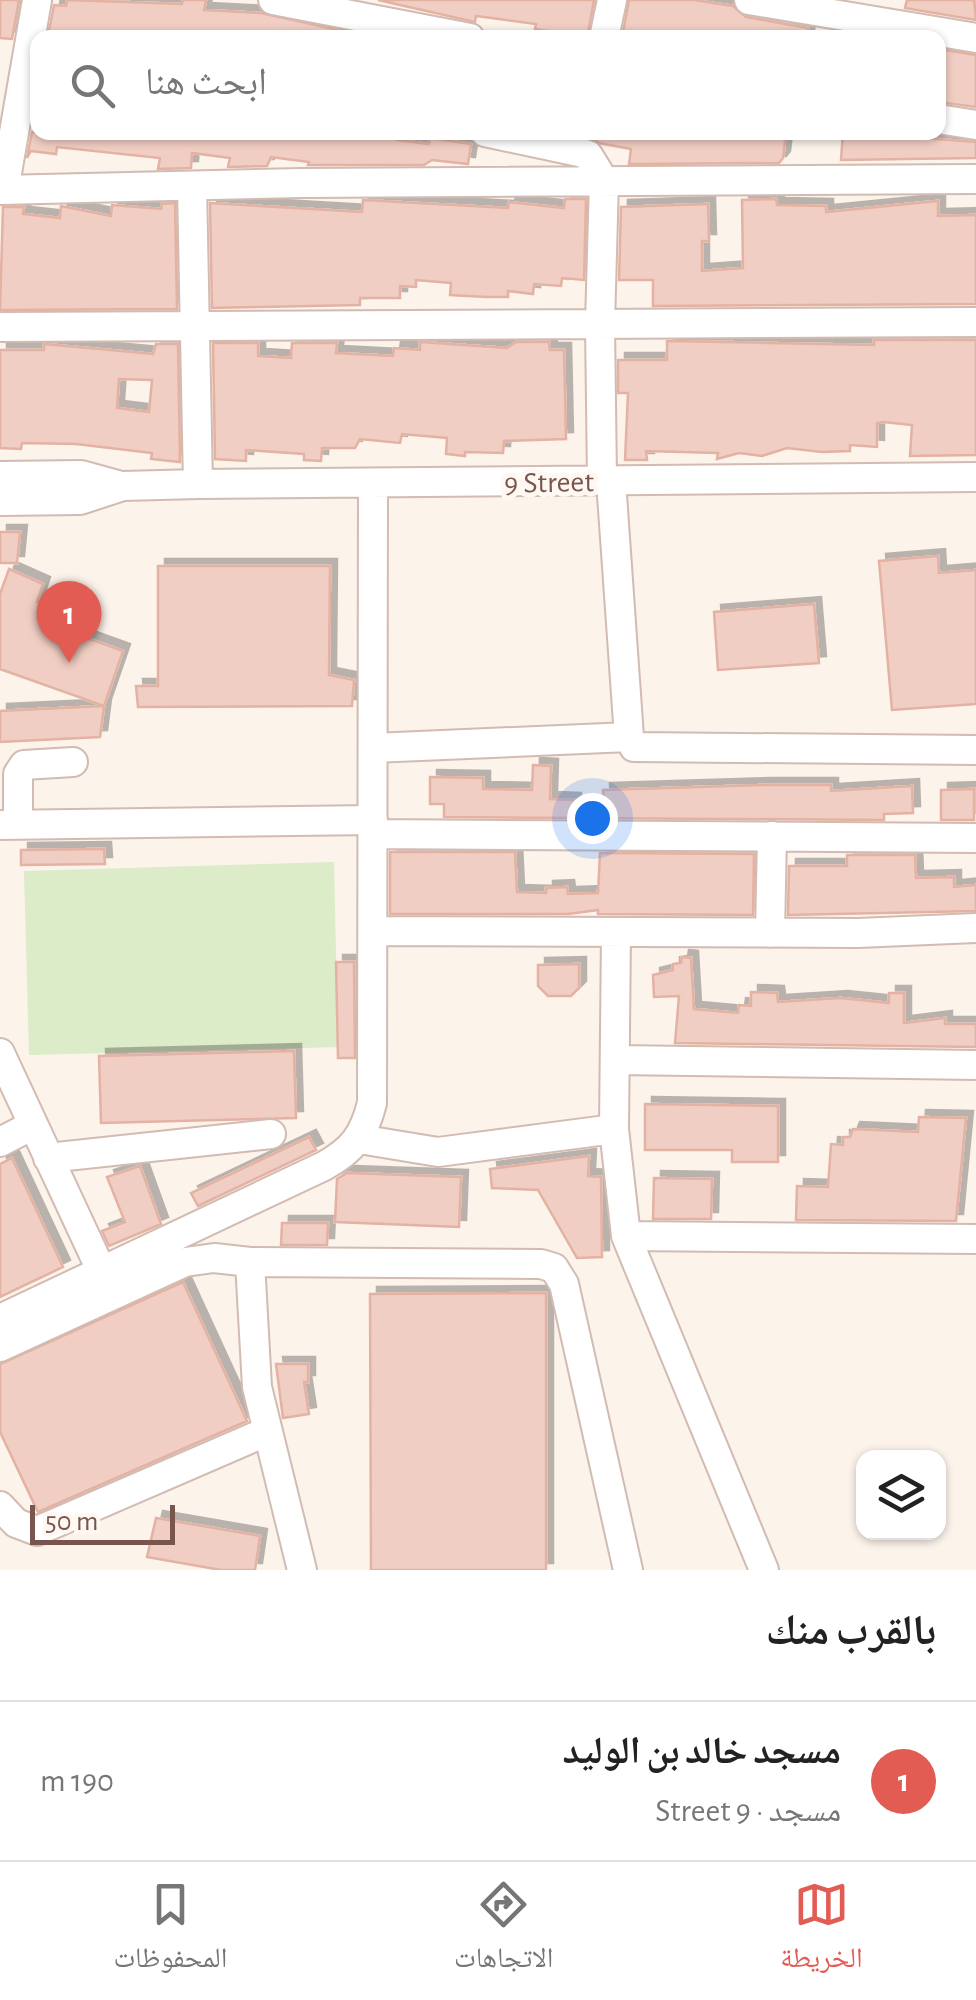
<!DOCTYPE html>
<html lang="ar">
<head>
<meta charset="utf-8">
<style>
	body { margin:0; font-family:"Alegreya Sans","Noto Naskh Arabic",sans-serif; background:#f2f2f2; color:#222; direction:rtl }
	.controls { position:absolute; right:30px; bottom:30px; display:grid; overflow:hidden; border-radius:20px; box-shadow:0 2px 8px #0004 }
	.controls button { width:90px; height:90px; display:grid; place-items:center; padding:0; border:0; border-bottom:2px solid #e0e0e0; background:#fff; color:#222; font:50px sans-serif }
	.scale { position:absolute; left:30px; bottom:25px; width:145px; box-sizing:border-box; padding-left:10px; border:5px solid #78564d; border-top:0; font-size:28px; line-height:35px; white-space:nowrap; color:#78564d; -webkit-text-stroke:8px #fff7f1; paint-order:stroke }
	.you { position:absolute; left:592px; top:818px; width:35px; height:35px; margin:-25px; border:8px solid #fff; border-radius:50%; background:#1a73e8; box-shadow:0 0 0 15px #1a73e833 }
	.badge { display:grid; place-items:center; width:65px; height:65px; border-radius:50%; background:#e35c53; color:#fff; font-size:32px; font-weight:700 }
	.pin { position:absolute; translate:-50% -82px; filter:drop-shadow(0 2px 5px #0008) }
	.pin::after { content:''; position:absolute; top:52px; width:35px; height:30px; background:inherit; clip-path:polygon(0 0,100% 0,50% 100%) }
	.list { margin:0; padding:0; list-style:none }
	h2 { display:flex; justify-content:space-between; align-items:center; height:130px; margin:0; padding:0 40px; font-size:42px }
	h2 small { font-size:32px; font-weight:400; color:#767676 }
	.list li { display:grid; grid-template-columns:65px 1fr auto; gap:30px; align-items:center; box-sizing:border-box; height:160px; padding:0 40px; border-top:2px solid #e0e0e0 }
	.list b { display:block; font-size:38px; white-space:nowrap }
	.list p { margin:0; font-size:32px; white-space:nowrap; color:#767676 }
	.list em { font-size:32px; font-style:normal; color:#767676 }
	.icon { flex:none; width:55px; height:55px; fill:none; stroke:currentColor; stroke-width:2; stroke-linecap:round; stroke-linejoin:round }
	.map { position:relative; flex:none; width:976px; height:1570px; overflow:hidden; direction:ltr }
	.search { position:absolute; background:#fff; box-shadow:0 2px 8px #0004; left:30px; right:30px; top:30px; height:110px; display:flex; align-items:center; gap:25px; box-sizing:border-box; padding:0 35px; border-radius:20px; color:#767676; font-size:38px }
	.sheet { height:290px; background:#fff }
	nav { display:flex; justify-content:space-around; align-items:center; box-sizing:border-box; height:140px; border-top:2px solid #e0e0e0; background:#fff; font-size:28px; color:#767676 }
	nav a { display:grid; justify-items:center; gap:5px }
	nav .on { color:#e35c53 }
	.map>svg:first-child { display:block }
	.green { fill:#dcebc8 }
	.building { fill:#f1cec3; stroke:#e4b2a3; stroke-width:2.5; fill-rule:evenodd; filter:url(#shadow) }
	.lines { fill:none; stroke-linecap:round; stroke-linejoin:round }
	.minor-casing { stroke:#d2bbb2; stroke-width:32 }
	.minor { stroke:#fff; stroke-width:28 }
	.labels { text-anchor:middle; stroke-width:10; stroke-linejoin:round; paint-order:stroke }
	.street-label { font-size:30px; fill:#78564d; stroke:#fff7f1 }
</style>
</head>
<body>
<div class="map">
<svg width="976" height="1570" viewBox="0 0 976 1570">
	<defs>
		<filter id="shadow"><feDropShadow dx="7" dy="-7" stdDeviation="0" flood-color="#0004"/></filter>
	</defs>
	<rect width="100%" height="100%" fill="#fcf3eb"/>
	<path class="green" d="M334,862L338,1047L29,1055L24,871Z"/>
	<path class="building" d="M0,0H19L12,39L0,38Z
		M67,0L182,4L183,0H206L204,10L261,13L338,30L337,38H174L137,32L136,38L48,36L54,5L66,6Z
		M378,0H594L587,38L535,29L536,24L476,16L475,22Z
		M629,0H694L733,6L746,17L808,28L807,38H622Z
		M907,0H974L976,20L905,8Z
		M938,49L976,55V107L938,102Z
		M32,132H398L397,140L429,144L430,138L471,144L468,164L432,160L424,165H308L309,162L271,157L267,166L228,167L230,158L192,153L191,168L158,169L160,158L57,147L56,154L31,151L27,158Z
		M587,132H786L783,158L779,163L629,164L631,149L599,143Z
		M843,132L976,142V158L841,160Z
		M565,199H586L584,280L562,278L561,286L534,284L533,294L508,291V297H487L450,295L451,283L416,280V287L400,286V298H360V305L212,308L210,203L362,212L363,200L508,208L509,202L564,208Z
		M776,199L777,205L826,206V212L938,201V216L976,215V304L653,306V280H619L621,207L708,204L709,241H702V271L743,268L742,200Z
		M175,203L177,309L0,310L3,207H24L23,214L60,218L61,206L111,216L112,205L161,209L162,204Z
		M874,340H976V455L910,456L912,425L883,422L877,423V447L850,445V451L822,452L787,448L762,456L739,453L717,459L718,453L646,451L647,460H625L628,393H618V360H667V341L874,345Z
		M420,342L507,348L516,342H549L550,350H564L566,439L504,441L503,453L465,452V456L446,454L447,438L402,434L400,443L360,439L355,448H322L321,461L304,460V454L246,450V461L215,459L213,343H258V356L291,358L292,343H337L336,353L393,356L394,348L420,350Z
		M44,344L153,354L156,344H178L180,462L151,459L152,453L76,444L22,443L21,449L0,448V350H44ZM119,379L152,380L149,412L117,408Z
		M0,532H20L17,563H0Z
		M938,556L939,573L976,570V704L892,710L879,561Z
		M158,566H330L329,675L354,680L352,706L138,707L136,686H158Z
		M9,569L43,584L37,602L76,616L70,632L123,651L104,706L0,669V594Z
		M814,604L819,663L718,670L714,612Z
		M104,706L100,737L0,742V711Z
		M533,765L551,766L550,799L574,800V814L604,815L603,790L764,785H831V791L912,786L913,813L884,814V820L444,817V804H430V777L483,778V789L532,790Z
		M974,789V820H941V790Z
		M104,849L105,864L21,865V850Z
		M390,852H515L517,892L546,893V888L567,887L568,894L598,893L600,853L754,854L753,915L598,914V910L568,914H390Z
		M847,855H915L916,878L954,877V887L976,885V911L788,915L789,866H847Z
		M682,957L691,958L694,1009L738,1013L739,1005L751,1006V992L777,993L778,1002L841,998L889,1003V993H904V1023L945,1018V1024H976V1047L675,1043L679,996L654,997L653,975L673,970V964L681,963Z
		M336,962H354L355,1058H338Z
		M579,964V988L571,996H548L538,986V965Z
		M294,1051L296,1118L101,1123L99,1056Z
		M645,1104L778,1106V1162H732V1150H645Z
		M919,1117L966,1118L956,1221L796,1220L797,1186L828,1187L831,1144L843,1145V1137H850L853,1129L918,1132Z
		M309,1137L316,1150L198,1206L191,1193Z
		M589,1156L588,1176L601,1177L602,1257L577,1258L538,1190L492,1188L490,1169Z
		M12,1158L63,1267L0,1297V1164Z
		M140,1166L161,1224L109,1246L102,1231L125,1222L107,1177Z
		M347,1173L461,1177L459,1227L335,1222L337,1179Z
		M654,1178L712,1179L711,1219H653Z
		M282,1223H328L327,1245H281Z
		M183,1282L247,1421L38,1512L0,1432V1364Z
		M546,1293V1570H371L370,1294Z
		M276,1364H308V1382H304L309,1414L283,1418Z
		M156,1518L260,1536L255,1570H221L147,1557Z"/>
	<g class="lines">
		<defs>
			<path id="minor" d="M273,0L470,38
				M749,0L976,38
				M604,38L612,0
				M938,119L976,125
				M485,132L579,152L588,155L604,181L600,324L602,481
				M192,186L198,484
				M0,190L302,183L976,179
				M4,190L37,0
				M0,327L976,322
				M0,476L81,475L121,486
				M611,481L629,737L634,747L976,750
				M0,501L80,500L123,486L198,484L976,477
				M373,748L629,737
				M18,824V774L24,765L73,762
				M0,825L373,820
				M373,834L976,838
				M373,931L858,933L976,928
				M616,932L614,1129L626,1236L764,1570
				M770,933L772,836
				M0,1053L101,1270
				M615,1060L976,1065
				M359,1139L438,1152L614,1129
				M0,1142L33,1125
				M48,1158L271,1134
				M626,1236L976,1239
				M0,1319L324,1166C353,1150 364,1135 372,1103L373,484
				M0,1347L185,1262L214,1258L250,1262
				M0,1506L16,1523L37,1531L268,1431
				M302,1570L257,1387L250,1262L541,1264L554,1268L564,1284L628,1570"/>
		</defs>
		<use href="#minor" class="minor-casing"/>
		<use href="#minor" class="minor"/>
	</g>
	<g class="labels">
		<g class="street-label">
			<text transform="translate(549 482) rotate(-1)" y="10">9 Street</text>
		</g>
	</g>
</svg>
<div class="controls">
<button><svg class="icon" aria-label="layers" viewBox="0 0 24 24"><path d="M12 4l9 5-9 5-9-5zM3 14l9 5 9-5"/></svg></button>
</div>
<div class="scale">50 m</div>
<div class="you"></div>
<div class="pin badge" style="left:69px;top:663px">1</div>
<div class="search"><svg class="icon" aria-label="search" viewBox="0 0 24 24"><circle cx="10" cy="10" r="6"/><path d="M15 15l6 6"/></svg>ابحث هنا</div>
</div>
<section class="sheet">
<h2>بالقرب منك<small></small></h2>
<ul class="list">
<li><span class="badge">1</span><div><b>مسجد خالد بن الوليد</b><p>مسجد · 9 Street</p></div><em>190 m</em></li>
</ul>
</section>
<nav>
<a class="on"><svg class="icon" aria-label="map" viewBox="0 0 24 24"><path d="M3 6l6-2 6 2 6-2v14l-6 2-6-2-6 2zM9 4v14M15 6v14"/></svg>الخريطة</a>
<a><svg class="icon" aria-label="directions" viewBox="0 0 24 24"><path d="M12 3l9 9-9 9-9-9zM9 14v-3h6M13 9l2 2-2 2"/></svg>الاتجاهات</a>
<a><svg class="icon" aria-label="saved" viewBox="0 0 24 24"><path d="M7 4h10v16l-5-4-5 4z"/></svg>المحفوظات</a>
</nav>
</body>
</html>
